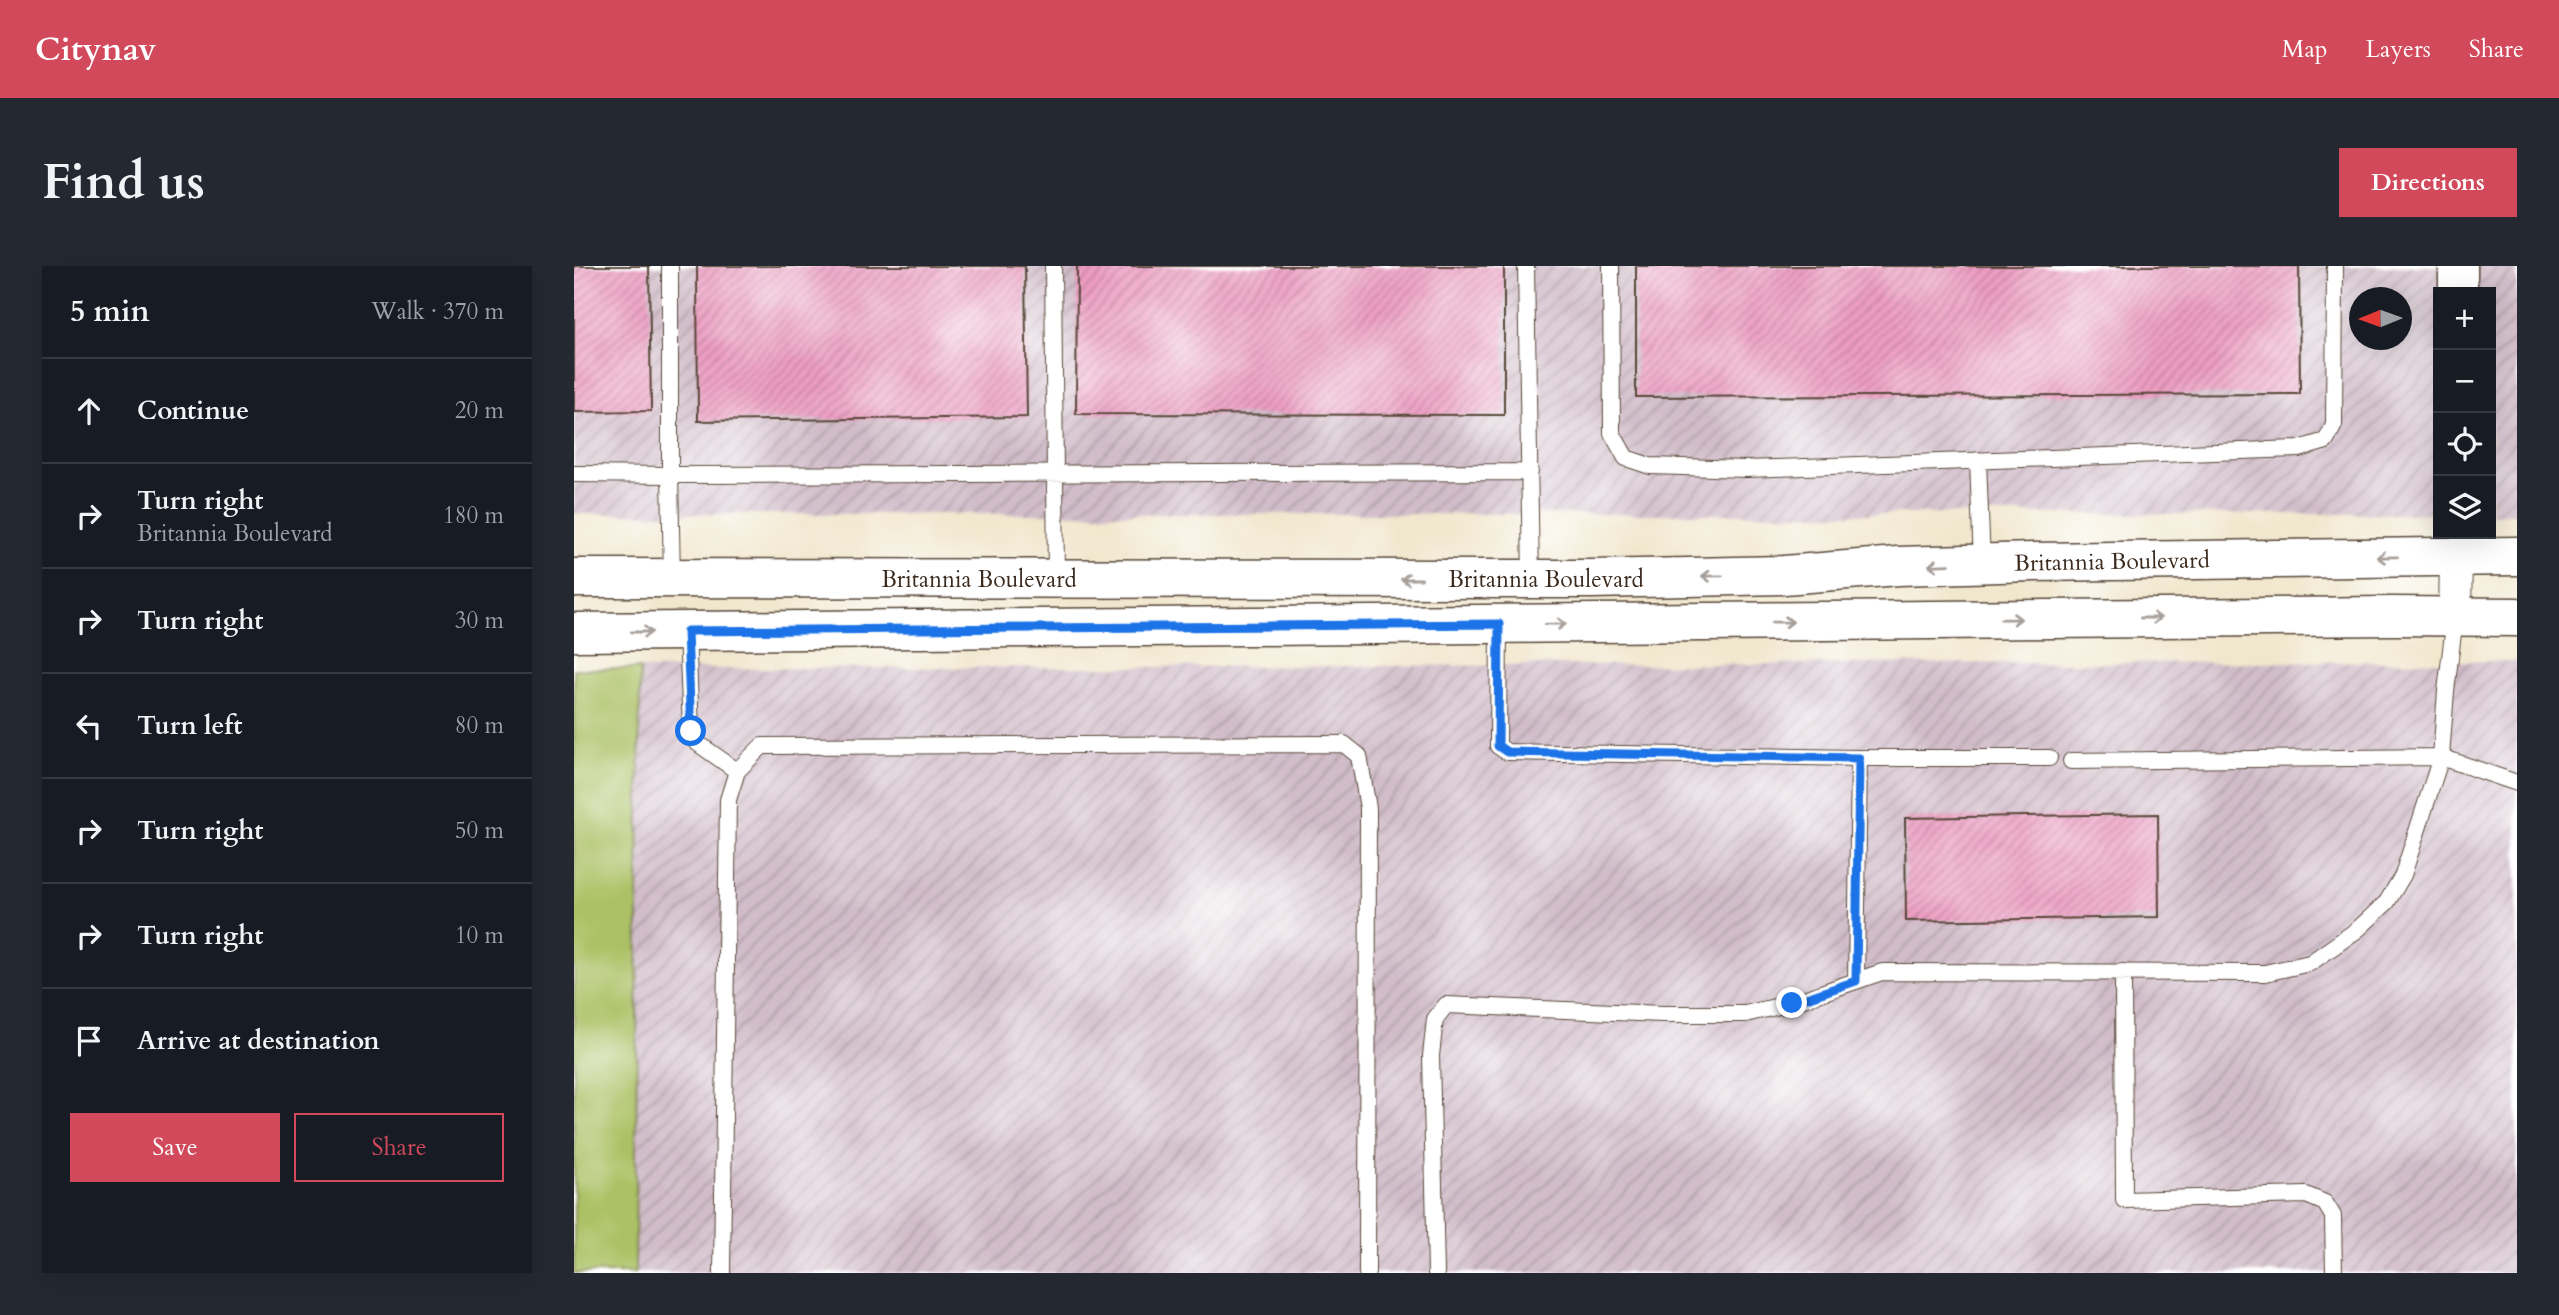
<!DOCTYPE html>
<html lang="en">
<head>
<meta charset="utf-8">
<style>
	body { margin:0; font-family:Cardo,serif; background:#242831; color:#f1f3f6 }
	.controls { position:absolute; right:21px; top:21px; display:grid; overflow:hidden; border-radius:0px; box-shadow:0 7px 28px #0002 }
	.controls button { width:63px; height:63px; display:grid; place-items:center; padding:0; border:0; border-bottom:2px solid #363941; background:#171b24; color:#f1f3f6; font:35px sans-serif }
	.compass { position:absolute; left:1775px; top:21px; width:63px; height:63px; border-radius:50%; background:#171b24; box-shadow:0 7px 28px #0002; rotate:269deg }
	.stop { position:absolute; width:21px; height:21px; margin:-16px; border:5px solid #1a73e8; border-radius:50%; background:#fff }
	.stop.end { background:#1a73e8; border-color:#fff; box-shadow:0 2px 7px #0008 }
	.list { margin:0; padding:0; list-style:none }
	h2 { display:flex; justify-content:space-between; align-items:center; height:91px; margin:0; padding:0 28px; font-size:30px }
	h2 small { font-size:23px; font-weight:400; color:#9ea1a6 }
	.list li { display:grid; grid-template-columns:46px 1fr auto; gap:21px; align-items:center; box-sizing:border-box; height:105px; padding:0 28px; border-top:2px solid #363941 }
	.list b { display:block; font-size:26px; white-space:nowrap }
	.list p { margin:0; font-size:23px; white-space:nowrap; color:#9ea1a6 }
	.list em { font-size:23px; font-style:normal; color:#9ea1a6 }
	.actions { display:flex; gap:14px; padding:21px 28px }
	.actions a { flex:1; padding:16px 0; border:2px solid #d1495b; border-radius:0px; text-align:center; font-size:24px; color:#d1495b }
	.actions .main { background:#d1495b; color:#fff }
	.icon { flex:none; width:38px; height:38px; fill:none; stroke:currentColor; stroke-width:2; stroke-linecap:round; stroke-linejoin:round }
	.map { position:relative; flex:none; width:1943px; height:1007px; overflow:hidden; border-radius:0px }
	header { display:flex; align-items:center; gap:42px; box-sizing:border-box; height:98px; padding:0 35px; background:#d1495b; color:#fff }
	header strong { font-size:33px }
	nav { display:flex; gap:38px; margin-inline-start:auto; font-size:24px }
	.intro { display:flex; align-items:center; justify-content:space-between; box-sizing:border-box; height:168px; padding:0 42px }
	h1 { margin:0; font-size:49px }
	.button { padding:18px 32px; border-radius:0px; background:#d1495b; color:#fff; font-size:24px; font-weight:700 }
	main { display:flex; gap:42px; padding:0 42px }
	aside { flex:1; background:#171b24; border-radius:0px; box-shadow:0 7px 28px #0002 }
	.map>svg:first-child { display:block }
	.industrial { fill:url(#industrial-furrows); fill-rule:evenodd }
	.green { fill:#acc165; stroke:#747642; stroke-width:2 }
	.building { fill:url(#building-hatch) }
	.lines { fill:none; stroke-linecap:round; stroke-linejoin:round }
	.service-casing { stroke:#564638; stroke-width:18 }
	.minor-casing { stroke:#564638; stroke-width:34 }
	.tertiary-casing { stroke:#564638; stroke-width:41 }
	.secondary-casing { stroke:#564638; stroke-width:41 }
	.service { stroke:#fff; stroke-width:16 }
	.minor { stroke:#fff; stroke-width:32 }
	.tertiary { stroke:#fff; stroke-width:38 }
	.secondary { stroke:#fff; stroke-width:38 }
	.oneway { stroke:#a79f9a }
	.route { stroke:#1a73e8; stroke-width:9 }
	.labels { text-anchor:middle; stroke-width:7; stroke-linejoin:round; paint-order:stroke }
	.street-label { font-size:23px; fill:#3b2a1e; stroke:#fff }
</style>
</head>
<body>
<header>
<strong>Citynav</strong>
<nav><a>Map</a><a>Layers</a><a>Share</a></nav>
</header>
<div class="intro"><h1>Find us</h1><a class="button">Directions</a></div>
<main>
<aside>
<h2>5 min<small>Walk · 370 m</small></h2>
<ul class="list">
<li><svg class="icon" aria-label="ahead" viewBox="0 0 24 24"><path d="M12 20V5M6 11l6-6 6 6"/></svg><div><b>Continue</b></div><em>20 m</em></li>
<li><svg class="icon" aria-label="right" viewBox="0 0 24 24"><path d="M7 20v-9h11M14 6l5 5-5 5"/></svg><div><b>Turn right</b><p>Britannia Boulevard</p></div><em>180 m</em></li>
<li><svg class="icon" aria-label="right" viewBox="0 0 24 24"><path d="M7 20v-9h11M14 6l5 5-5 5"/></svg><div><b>Turn right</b></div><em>30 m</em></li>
<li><svg class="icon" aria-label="left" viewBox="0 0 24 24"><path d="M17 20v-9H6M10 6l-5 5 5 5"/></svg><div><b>Turn left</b></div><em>80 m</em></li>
<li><svg class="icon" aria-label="right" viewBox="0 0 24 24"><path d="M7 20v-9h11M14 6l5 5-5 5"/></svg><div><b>Turn right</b></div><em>50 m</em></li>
<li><svg class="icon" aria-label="right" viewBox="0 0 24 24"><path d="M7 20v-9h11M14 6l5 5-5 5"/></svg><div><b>Turn right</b></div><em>10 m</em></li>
<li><svg class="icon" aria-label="arrive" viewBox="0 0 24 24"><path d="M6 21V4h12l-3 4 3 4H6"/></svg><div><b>Arrive at destination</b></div></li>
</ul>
<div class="actions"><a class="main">Save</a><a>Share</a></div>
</aside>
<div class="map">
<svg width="1943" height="1007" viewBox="0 0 1943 1007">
	<defs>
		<pattern id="industrial-furrows" width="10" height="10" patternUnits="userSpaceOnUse" patternTransform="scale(1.75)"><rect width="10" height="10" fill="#d1bdc9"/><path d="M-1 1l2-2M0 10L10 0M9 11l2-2" fill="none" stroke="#ab9aa3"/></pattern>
		<pattern id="building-hatch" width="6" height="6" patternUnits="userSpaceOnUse" patternTransform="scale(1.75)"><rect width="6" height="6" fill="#ed9dc2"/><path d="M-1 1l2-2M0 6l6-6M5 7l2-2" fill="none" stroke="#c1809d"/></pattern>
	</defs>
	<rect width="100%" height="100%" fill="#fff"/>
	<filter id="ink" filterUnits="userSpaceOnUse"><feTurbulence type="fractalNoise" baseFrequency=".0143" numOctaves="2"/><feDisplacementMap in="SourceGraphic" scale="14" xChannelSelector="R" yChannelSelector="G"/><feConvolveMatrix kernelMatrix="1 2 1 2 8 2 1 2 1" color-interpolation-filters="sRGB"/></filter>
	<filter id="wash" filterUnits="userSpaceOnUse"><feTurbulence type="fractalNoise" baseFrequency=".00686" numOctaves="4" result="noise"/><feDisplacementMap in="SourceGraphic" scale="28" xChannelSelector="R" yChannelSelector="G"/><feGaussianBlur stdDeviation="1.57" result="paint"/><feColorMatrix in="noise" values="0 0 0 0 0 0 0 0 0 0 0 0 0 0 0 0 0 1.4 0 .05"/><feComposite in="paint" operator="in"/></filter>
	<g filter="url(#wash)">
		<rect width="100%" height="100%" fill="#f1e7ce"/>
		<path class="industrial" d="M0,0H1943V248H1917V26H1864V248H0ZM1786,32H1828V74H1786Z
			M1943,395V1007H61L66,403Z"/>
		<path class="green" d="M0,403H66L61,1007H0Z"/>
		<g id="blocks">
			<path class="building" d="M0,0H75L77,145L0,146Z
				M123,0H451L453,151L124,155Z
				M503,0H930V149L502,148Z
				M1062,0H1725L1726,128L1062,131Z
				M1584,548L1585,651L1332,655L1331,552Z"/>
		</g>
	</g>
	<g filter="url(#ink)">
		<use href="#blocks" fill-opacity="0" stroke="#564638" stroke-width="2"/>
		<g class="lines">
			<defs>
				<path id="service" d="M96,0V209L956,206
					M479,0L482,313
					M952,0L957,313
					M1037,0L1038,167L1052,192L1076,200L1172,203L1725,183L1752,175L1760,159L1761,0
					M1404,194L1408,298
					M0,208L96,209L98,313
					M925,358L924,480L933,486L1285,492
					M113,365L117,465L122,476L163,505
					M1497,495L1867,491L1943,517
					M1549,706L1550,934L1732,929L1751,937L1759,950L1760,1007
					M1282,715L1285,492H1475
					M148,1007L154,534L163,505L188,480L770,478L785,490L794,542L793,1007
					M862,1007L857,790L861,753L872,739L1089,748H1171L1218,737L1308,706L1691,707L1736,697L1783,664L1813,636L1829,609L1867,491L1872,425L1881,351"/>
				<path id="minor" d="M1881,351L1882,290"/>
				<path id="tertiary" d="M1884,26V0"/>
				<path id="secondary" d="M0,312L1018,313L1210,309L1324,300L1459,296L1943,290
					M0,366L1819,350L1943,351"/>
			</defs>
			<use href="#service" class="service-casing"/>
			<use href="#minor" class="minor-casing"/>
			<use href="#tertiary" class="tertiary-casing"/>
			<use href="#secondary" class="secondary-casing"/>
			<use href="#service" class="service"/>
			<use href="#minor" class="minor"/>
			<use href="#tertiary" class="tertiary"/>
			<use href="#secondary" class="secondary"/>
		</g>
		<defs><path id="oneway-shaft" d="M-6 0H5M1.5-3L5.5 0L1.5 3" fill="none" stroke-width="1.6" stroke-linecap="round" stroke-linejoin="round" transform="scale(1.75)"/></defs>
		<g class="oneway">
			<use href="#oneway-shaft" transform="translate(1813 291) rotate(179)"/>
			<use href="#oneway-shaft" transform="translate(1365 299) rotate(178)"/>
			<use href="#oneway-shaft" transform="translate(1138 310) rotate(179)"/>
			<use href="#oneway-shaft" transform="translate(837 313) rotate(-180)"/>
			<use href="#oneway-shaft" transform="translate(1577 352)"/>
			<use href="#oneway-shaft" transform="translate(1437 353) rotate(-1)"/>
			<use href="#oneway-shaft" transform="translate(1209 356) rotate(-1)"/>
			<use href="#oneway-shaft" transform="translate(982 358) rotate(-1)"/>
			<use href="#oneway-shaft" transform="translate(68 366)"/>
		</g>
	</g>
	<g class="lines" filter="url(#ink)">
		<path class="route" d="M117,465L113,365L925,358L924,480L933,486L1285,492L1282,715L1218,737"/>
	</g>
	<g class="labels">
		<g class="street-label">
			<text transform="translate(1538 295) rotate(-1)" y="8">Britannia Boulevard</text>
			<text x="405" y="321">Britannia Boulevard</text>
			<text x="972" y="321">Britannia Boulevard</text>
		</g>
	</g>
</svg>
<div class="controls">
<button>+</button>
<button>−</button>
<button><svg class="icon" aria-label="locate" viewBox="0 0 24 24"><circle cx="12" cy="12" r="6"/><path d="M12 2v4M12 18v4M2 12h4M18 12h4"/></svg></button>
<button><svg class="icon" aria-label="layers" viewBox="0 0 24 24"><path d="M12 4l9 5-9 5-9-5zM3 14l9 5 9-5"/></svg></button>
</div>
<svg class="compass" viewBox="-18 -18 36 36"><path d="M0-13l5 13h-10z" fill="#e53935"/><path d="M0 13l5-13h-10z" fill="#9ea1a6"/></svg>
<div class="stop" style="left:117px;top:465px"></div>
<div class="stop end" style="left:1218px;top:737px"></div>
</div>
</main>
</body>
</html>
